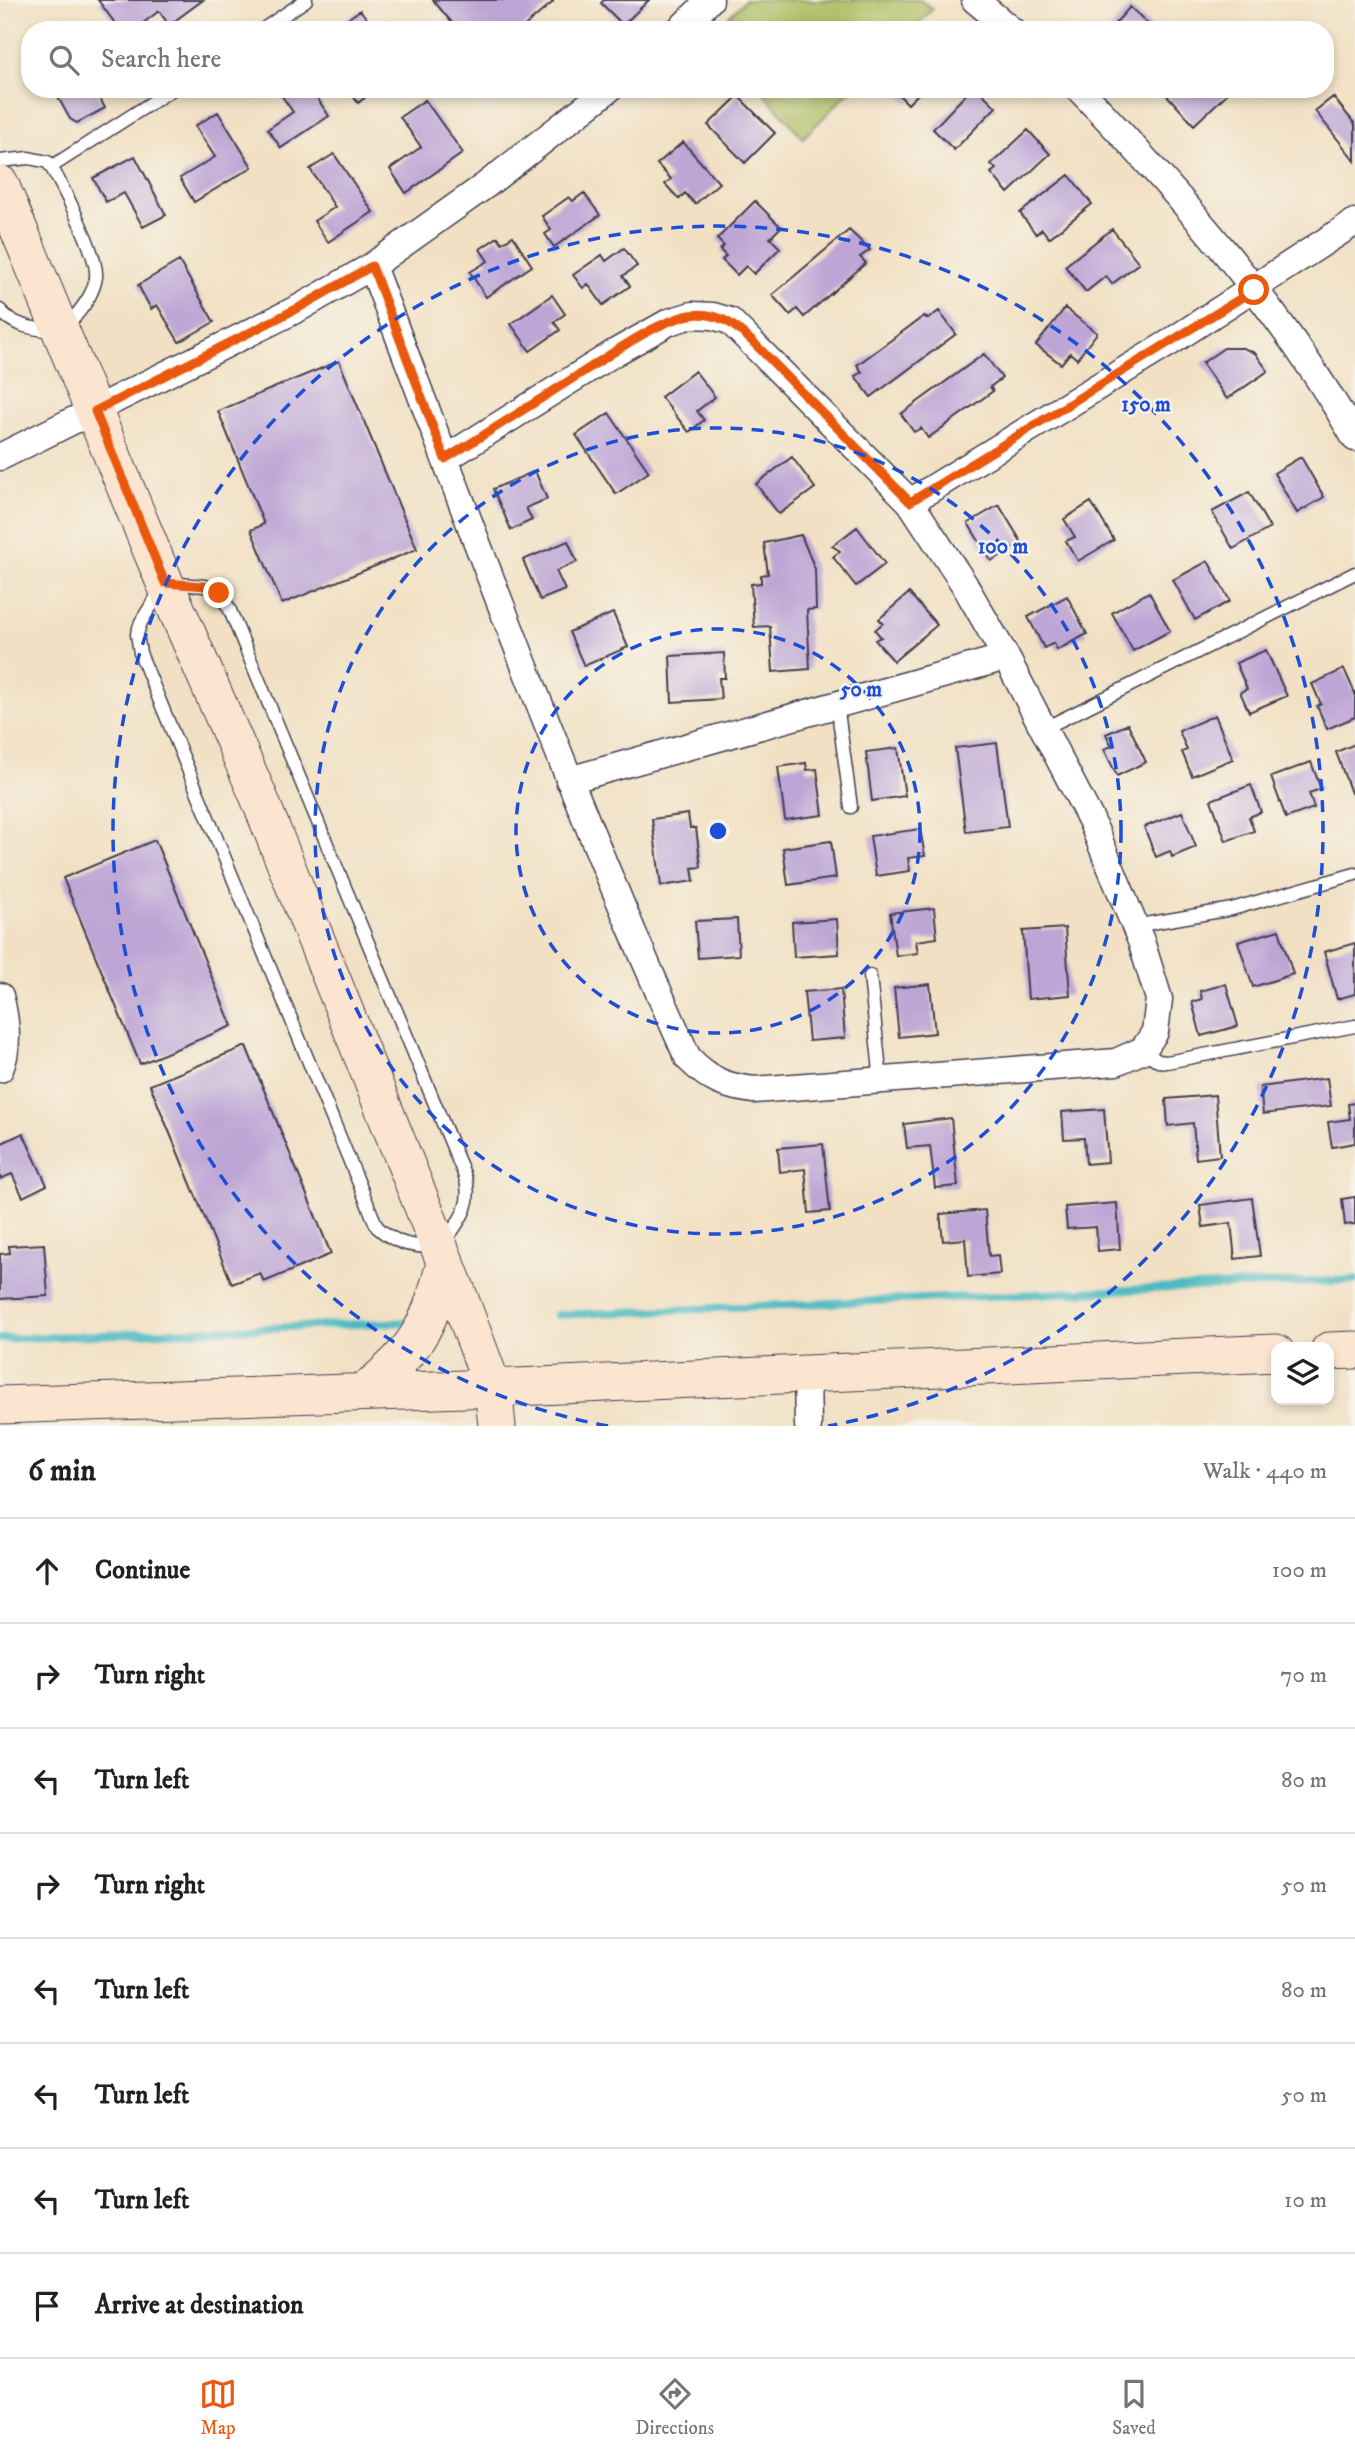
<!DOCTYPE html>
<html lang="en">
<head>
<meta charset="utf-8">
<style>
	body { margin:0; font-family:"IM FELL DW Pica",serif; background:#f6f6f6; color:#202124 }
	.controls { position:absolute; right:21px; bottom:21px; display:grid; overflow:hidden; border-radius:14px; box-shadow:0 4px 10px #0003 }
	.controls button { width:63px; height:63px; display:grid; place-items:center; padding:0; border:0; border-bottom:2px solid #e0e0e0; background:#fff; color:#202124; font:35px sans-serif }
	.stop { position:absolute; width:21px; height:21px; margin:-16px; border:5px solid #ea580c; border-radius:50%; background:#fff }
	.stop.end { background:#ea580c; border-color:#fff; box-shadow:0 2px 7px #0008 }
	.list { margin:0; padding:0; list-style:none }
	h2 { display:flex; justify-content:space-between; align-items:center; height:91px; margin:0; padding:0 28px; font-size:30px }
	h2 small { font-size:23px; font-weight:400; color:#757577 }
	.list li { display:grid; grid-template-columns:46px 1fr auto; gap:21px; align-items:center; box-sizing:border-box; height:105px; padding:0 28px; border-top:2px solid #e0e0e0 }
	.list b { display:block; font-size:26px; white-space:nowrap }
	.list em { font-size:23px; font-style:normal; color:#757577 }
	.icon { flex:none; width:38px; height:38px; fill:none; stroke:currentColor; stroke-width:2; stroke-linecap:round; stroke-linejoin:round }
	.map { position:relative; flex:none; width:1355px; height:1426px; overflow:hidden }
	.search { position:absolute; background:#fff; box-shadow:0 4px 10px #0003; left:21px; right:21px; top:21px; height:77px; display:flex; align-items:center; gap:18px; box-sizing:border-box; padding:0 24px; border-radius:28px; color:#757577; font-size:26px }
	.sheet { height:931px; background:#fff }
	nav { display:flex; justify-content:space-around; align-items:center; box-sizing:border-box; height:98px; border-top:2px solid #e0e0e0; background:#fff; font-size:19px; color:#757577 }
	nav a { display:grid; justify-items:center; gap:4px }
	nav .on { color:#ea580c }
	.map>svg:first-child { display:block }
	.green { fill:#acbb5e; stroke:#676e4c; stroke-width:2 }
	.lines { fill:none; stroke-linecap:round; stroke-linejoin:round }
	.stream { stroke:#4bbac1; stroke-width:8 }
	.building { fill:#bda5d5 }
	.lane-casing { stroke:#413e4f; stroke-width:15 }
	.street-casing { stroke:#413e4f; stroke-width:29 }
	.secondary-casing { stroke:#413e4f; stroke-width:39 }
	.lane { stroke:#fff; stroke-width:12 }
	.street { stroke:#fff; stroke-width:26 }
	.secondary { stroke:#fce5d0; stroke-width:37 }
	.route { stroke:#ea580c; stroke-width:9 }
	.ring { fill:none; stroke:#1d4ed8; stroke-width:3.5; stroke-dasharray:12 9 }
	.centre { fill:#1d4ed8; stroke:#f7f3e8; stroke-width:3.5 }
	.ring-label { font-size:21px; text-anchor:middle; font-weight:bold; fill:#1d4ed8; stroke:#f7f3e8; stroke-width:5; stroke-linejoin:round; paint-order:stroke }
</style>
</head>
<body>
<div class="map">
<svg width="1355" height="1426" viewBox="0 0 1355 1426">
	<rect width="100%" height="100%" fill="#f7f3e8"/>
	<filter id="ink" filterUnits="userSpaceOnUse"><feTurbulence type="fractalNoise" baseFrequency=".0143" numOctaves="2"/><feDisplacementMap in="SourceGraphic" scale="14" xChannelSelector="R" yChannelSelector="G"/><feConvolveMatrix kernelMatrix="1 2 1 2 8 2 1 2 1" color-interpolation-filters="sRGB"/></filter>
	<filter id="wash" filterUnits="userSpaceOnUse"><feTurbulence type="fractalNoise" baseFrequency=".00686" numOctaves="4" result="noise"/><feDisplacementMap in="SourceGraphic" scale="28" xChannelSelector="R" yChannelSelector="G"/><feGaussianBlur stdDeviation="1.57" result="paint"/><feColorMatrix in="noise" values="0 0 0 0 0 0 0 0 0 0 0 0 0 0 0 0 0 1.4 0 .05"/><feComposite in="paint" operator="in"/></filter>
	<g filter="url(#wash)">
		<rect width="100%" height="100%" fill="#f1e0c3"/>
		<path class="green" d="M745,0H920L933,9L912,30H716Z
			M760,89H852L803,138Z"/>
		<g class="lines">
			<path class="stream" d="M557,1315L1355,1280
				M0,1339L408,1322"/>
		</g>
		<g id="blocks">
			<path class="building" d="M98,0H203L169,25L159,11L134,30H120Z
				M433,0H552L553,2L520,30H446L453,24Z
				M604,0H649L623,25L601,3Z
				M1130,7L1155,30H1109Z
				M360,10L376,30H341L338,26Z
				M58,89H95L105,108L77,123L70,119L59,99Z
				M277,89H311L329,116L281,148L268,129L293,112Z
				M348,89H376L358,103Z
				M893,89H923L908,104Z
				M971,89H978L996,107L954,150L933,129Z
				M1167,89H1223L1227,94L1194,125L1164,92Z
				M738,96L775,133L745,163L708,125Z
				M1333,97L1355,124V161L1315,111Z
				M425,100L463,153L406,193L390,169L421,147L400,117Z
				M218,112L252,167L194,202L180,178L215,157L195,126Z
				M1028,130L1050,154L1008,193L991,173L996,169L991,164Z
				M683,142L719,183L695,204L685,193L679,199L665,184L671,179L657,164Z
				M334,154L373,212L328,242L314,221L335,207L310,169Z
				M135,156L166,215L143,227L124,193L106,202L93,178Z
				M1069,175L1092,204L1049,238L1042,229L1036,234L1020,213Z
				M584,193L600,215L554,247L545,234L551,230L542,216L569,197L573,201Z
				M755,201L781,227L770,238L780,248L754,274L746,266L737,275L722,260L726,256L720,250L724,246L717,239Z
				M1112,229L1139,263L1112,284L1106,276L1086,292L1065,266Z
				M849,230L870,250L860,257L866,263L804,317L797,309L790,315L772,295Z
				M513,236L532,266L486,297L470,272L488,261L480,249L498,237L502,243Z
				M624,248L637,266L623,276L630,286L603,305L588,284L583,288L573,275L602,255L606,261Z
				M179,261L214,322L179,342L157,305L151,309L138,285Z
				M552,295L565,314L554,322L560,330L530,351L511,324Z
				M1065,308L1097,333L1077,359L1070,353L1061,364L1036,345Z
				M939,311L956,334L871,397L855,376L862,372L857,365L924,316L928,319Z
				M1224,348H1243L1255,353L1268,371L1227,399L1202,363Z
				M984,354L1002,378L990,387L993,391L928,438L921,428L914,432L901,414Z
				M339,361L417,549L282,604L251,530L264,524L218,411Z
				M695,371L715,397L697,411L704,420L689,432L661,397Z
				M609,413L649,472L616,494L576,435Z
				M792,457L815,488L779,514L756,484Z
				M1301,457L1324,497L1297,513L1274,473Z
				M535,471L547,499L526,508L532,520L511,530L493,489Z
				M1249,492L1270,528L1233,549L1212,512Z
				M1091,502L1114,540L1078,561L1066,541L1075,537L1064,519Z
				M999,505L1022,543L991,561L968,523Z
				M857,527L885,564L856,586L833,557L840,551L832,546Z
				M801,535L815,569L816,609L807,610L810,669L773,672L770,626L754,627L751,584L761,583V575L768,574L764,543Z
				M568,541L577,562L556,571L565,590L540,600L523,560Z
				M1208,561L1230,601L1195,620L1173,580Z
				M1149,592L1170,631L1133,651L1112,613Z
				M909,593L937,625L894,661L875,640L881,637L875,630L883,623L879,619Z
				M1067,596L1087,634L1057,650L1054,643L1044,648L1028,617Z
				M613,613L628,647L584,666L569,632Z
				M1266,650L1287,696L1249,712L1240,692L1247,689L1236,663Z
				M724,653L725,678H719L721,699L672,702L670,656Z
				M1344,669L1355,693V717L1327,729L1317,706L1321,704L1312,684Z
				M1215,715L1233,759L1192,776L1182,752L1187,750L1179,731Z
				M1128,724L1146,762L1117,776L1104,749L1112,746L1106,734Z
				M997,743L1008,827L966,832L955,748Z
				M1355,744V791L1351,793L1336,752Z
				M898,748L905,796L872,801L866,752Z
				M1311,762L1321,789L1309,793L1314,808L1286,818L1271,777Z
				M806,763L807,770L817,769L823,815L785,820L778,767Z
				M1251,785L1261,812L1249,817L1254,831L1226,841L1211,800Z
				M1182,812L1196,847L1172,857L1170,851L1156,857L1144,827Z
				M688,814L690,828H696L701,867L692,868L694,881L661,886L652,819Z
				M920,829L925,856L908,858L910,871L876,876L870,836Z
				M155,840L232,1026L140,1064L63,878Z
				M831,841L836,878L788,885L783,848Z
				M934,908L937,938L916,941L918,953L896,956L890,913Z
				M737,919L739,955L698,958L695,921Z
				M837,919L839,954L794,957L792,922Z
				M1065,928L1070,995L1028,999L1023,931Z
				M1279,930L1293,974L1253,987L1238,942Z
				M1355,943V994L1337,999L1324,952Z
				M930,984L935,1033L899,1037L894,988Z
				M1226,984L1238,1026L1201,1036L1192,1002L1202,999L1200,991Z
				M841,989L845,1038L809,1041L804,992Z
				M246,1046L331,1254L264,1282L260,1273L232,1284L150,1085Z
				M1327,1078L1331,1106L1263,1114L1260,1087Z
				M1215,1095L1220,1156L1196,1159L1193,1123L1168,1126L1166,1099Z
				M1355,1103V1143L1332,1147L1328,1122L1350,1119L1348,1104Z
				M1104,1109L1108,1162L1086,1164L1084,1138L1064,1139L1062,1112Z
				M951,1118L958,1186L935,1188L930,1146L907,1148L904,1124Z
				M23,1133L47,1185L23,1197L12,1174L0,1179V1144Z
				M823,1144L830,1211L809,1213L805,1169L780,1172L778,1148Z
				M1355,1197V1224L1345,1225L1342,1199Z
				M1252,1198L1260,1256L1235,1259L1231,1223L1203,1227L1200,1205Z
				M1117,1203L1120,1249L1098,1251L1096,1227L1067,1229L1065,1207Z
				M985,1210L989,1256L998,1255L1000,1274L968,1277L965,1239L943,1241L940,1214Z
				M44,1244L48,1296L0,1299V1254L10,1253L9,1246Z"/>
		</g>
	</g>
	<g filter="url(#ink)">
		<use href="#blocks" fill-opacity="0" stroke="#413e4f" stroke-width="2"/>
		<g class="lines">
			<defs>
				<path id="lane" d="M262,30L306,0
					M0,161L29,158L48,162C60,181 99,256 96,277C93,299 75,316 62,332C40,329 15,329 0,310
					M51,167L173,89
					M165,583L205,586L219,593L229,608L464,1174C476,1206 457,1223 440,1248C411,1246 399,1246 377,1227L140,653L137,634L141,622Z
					M837,704L851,807
					M1043,729L1355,573
					M1134,926L1232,909L1355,874
					M870,976L881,1081
					M1143,1050L1158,1061L1167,1062L1355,1026"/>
				<path id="street" d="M975,0L1011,30
					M679,30L710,0
					M1079,89C1180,194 1282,311 1355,438
					M372,266C473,532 571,799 688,1058C711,1081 723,1086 754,1090L1116,1062L1143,1050L1155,1032L1159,999L1141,941L1091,820L1006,657L964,584L910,502L730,321L713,316L692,315L669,322L614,353L445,459
					M0,457L301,307L372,266L486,185L609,89
					M910,502L1169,343L1355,222
					M569,780L1006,657
					M0,996C6,1019 10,1046 0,1069
					M807,1373L808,1426"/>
				<path id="secondary" d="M0,184L165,583L258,795L458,1294L493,1388L497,1426
					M1329,1351L1355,1350
					M365,1392C384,1375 405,1358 418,1336C432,1315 438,1288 445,1264
					M0,1405L493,1388L1276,1353"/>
			</defs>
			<use href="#lane" class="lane-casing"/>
			<use href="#street" class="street-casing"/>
			<use href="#secondary" class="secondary-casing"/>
			<use href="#lane" class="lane"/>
			<use href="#street" class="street"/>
			<use href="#secondary" class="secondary"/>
		</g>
	</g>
	<g class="lines" filter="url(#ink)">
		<path class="route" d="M219,593L205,586L165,583L95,411L300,307L372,266L445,459C492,430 539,400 586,370C614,352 658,321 690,315C719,310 737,327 756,345L910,502L1254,290"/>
	</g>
	<g class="ring">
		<circle cx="718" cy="831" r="202"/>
		<circle cx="718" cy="831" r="403"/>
		<path d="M608 1426A605 605 0 1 1 828 1426"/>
	</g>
	<circle cx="718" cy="831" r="10" class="centre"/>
	<g class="ring-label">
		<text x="1146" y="411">150 m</text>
		<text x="1003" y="553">100 m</text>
		<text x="861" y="696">50 m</text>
	</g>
</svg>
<div class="controls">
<button><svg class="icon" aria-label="layers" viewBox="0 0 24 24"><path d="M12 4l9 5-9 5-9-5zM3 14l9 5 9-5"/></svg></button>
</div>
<div class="stop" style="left:1254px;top:290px"></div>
<div class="stop end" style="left:219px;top:593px"></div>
<div class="search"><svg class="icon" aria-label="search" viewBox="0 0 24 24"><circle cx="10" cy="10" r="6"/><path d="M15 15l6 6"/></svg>Search here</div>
</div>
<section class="sheet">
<h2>6 min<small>Walk · 440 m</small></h2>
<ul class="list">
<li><svg class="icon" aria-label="ahead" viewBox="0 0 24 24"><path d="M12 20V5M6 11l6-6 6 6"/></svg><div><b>Continue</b></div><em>100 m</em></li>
<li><svg class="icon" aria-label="right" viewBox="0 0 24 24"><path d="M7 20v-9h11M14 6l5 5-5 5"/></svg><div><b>Turn right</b></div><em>70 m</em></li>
<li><svg class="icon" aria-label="left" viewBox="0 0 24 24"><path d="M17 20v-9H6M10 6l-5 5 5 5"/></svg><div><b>Turn left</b></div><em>80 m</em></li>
<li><svg class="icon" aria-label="right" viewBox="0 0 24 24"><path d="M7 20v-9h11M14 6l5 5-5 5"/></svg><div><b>Turn right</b></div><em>50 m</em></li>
<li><svg class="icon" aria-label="left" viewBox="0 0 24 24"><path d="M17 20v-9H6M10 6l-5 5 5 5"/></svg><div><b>Turn left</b></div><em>80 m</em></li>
<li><svg class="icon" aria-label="left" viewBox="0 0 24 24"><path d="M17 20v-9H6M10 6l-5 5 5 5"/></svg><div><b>Turn left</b></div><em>50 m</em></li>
<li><svg class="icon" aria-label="left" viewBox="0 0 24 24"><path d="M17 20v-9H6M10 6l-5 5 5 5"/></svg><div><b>Turn left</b></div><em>10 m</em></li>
<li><svg class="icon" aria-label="arrive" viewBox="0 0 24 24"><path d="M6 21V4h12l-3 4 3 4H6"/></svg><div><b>Arrive at destination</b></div></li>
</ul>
</section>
<nav>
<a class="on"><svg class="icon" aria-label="map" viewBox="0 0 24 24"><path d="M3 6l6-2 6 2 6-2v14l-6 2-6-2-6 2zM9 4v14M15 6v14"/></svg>Map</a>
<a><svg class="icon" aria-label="directions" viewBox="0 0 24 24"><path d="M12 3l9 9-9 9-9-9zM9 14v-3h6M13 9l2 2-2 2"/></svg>Directions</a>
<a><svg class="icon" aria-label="saved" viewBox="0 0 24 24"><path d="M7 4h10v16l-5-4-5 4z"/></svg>Saved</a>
</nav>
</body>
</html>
